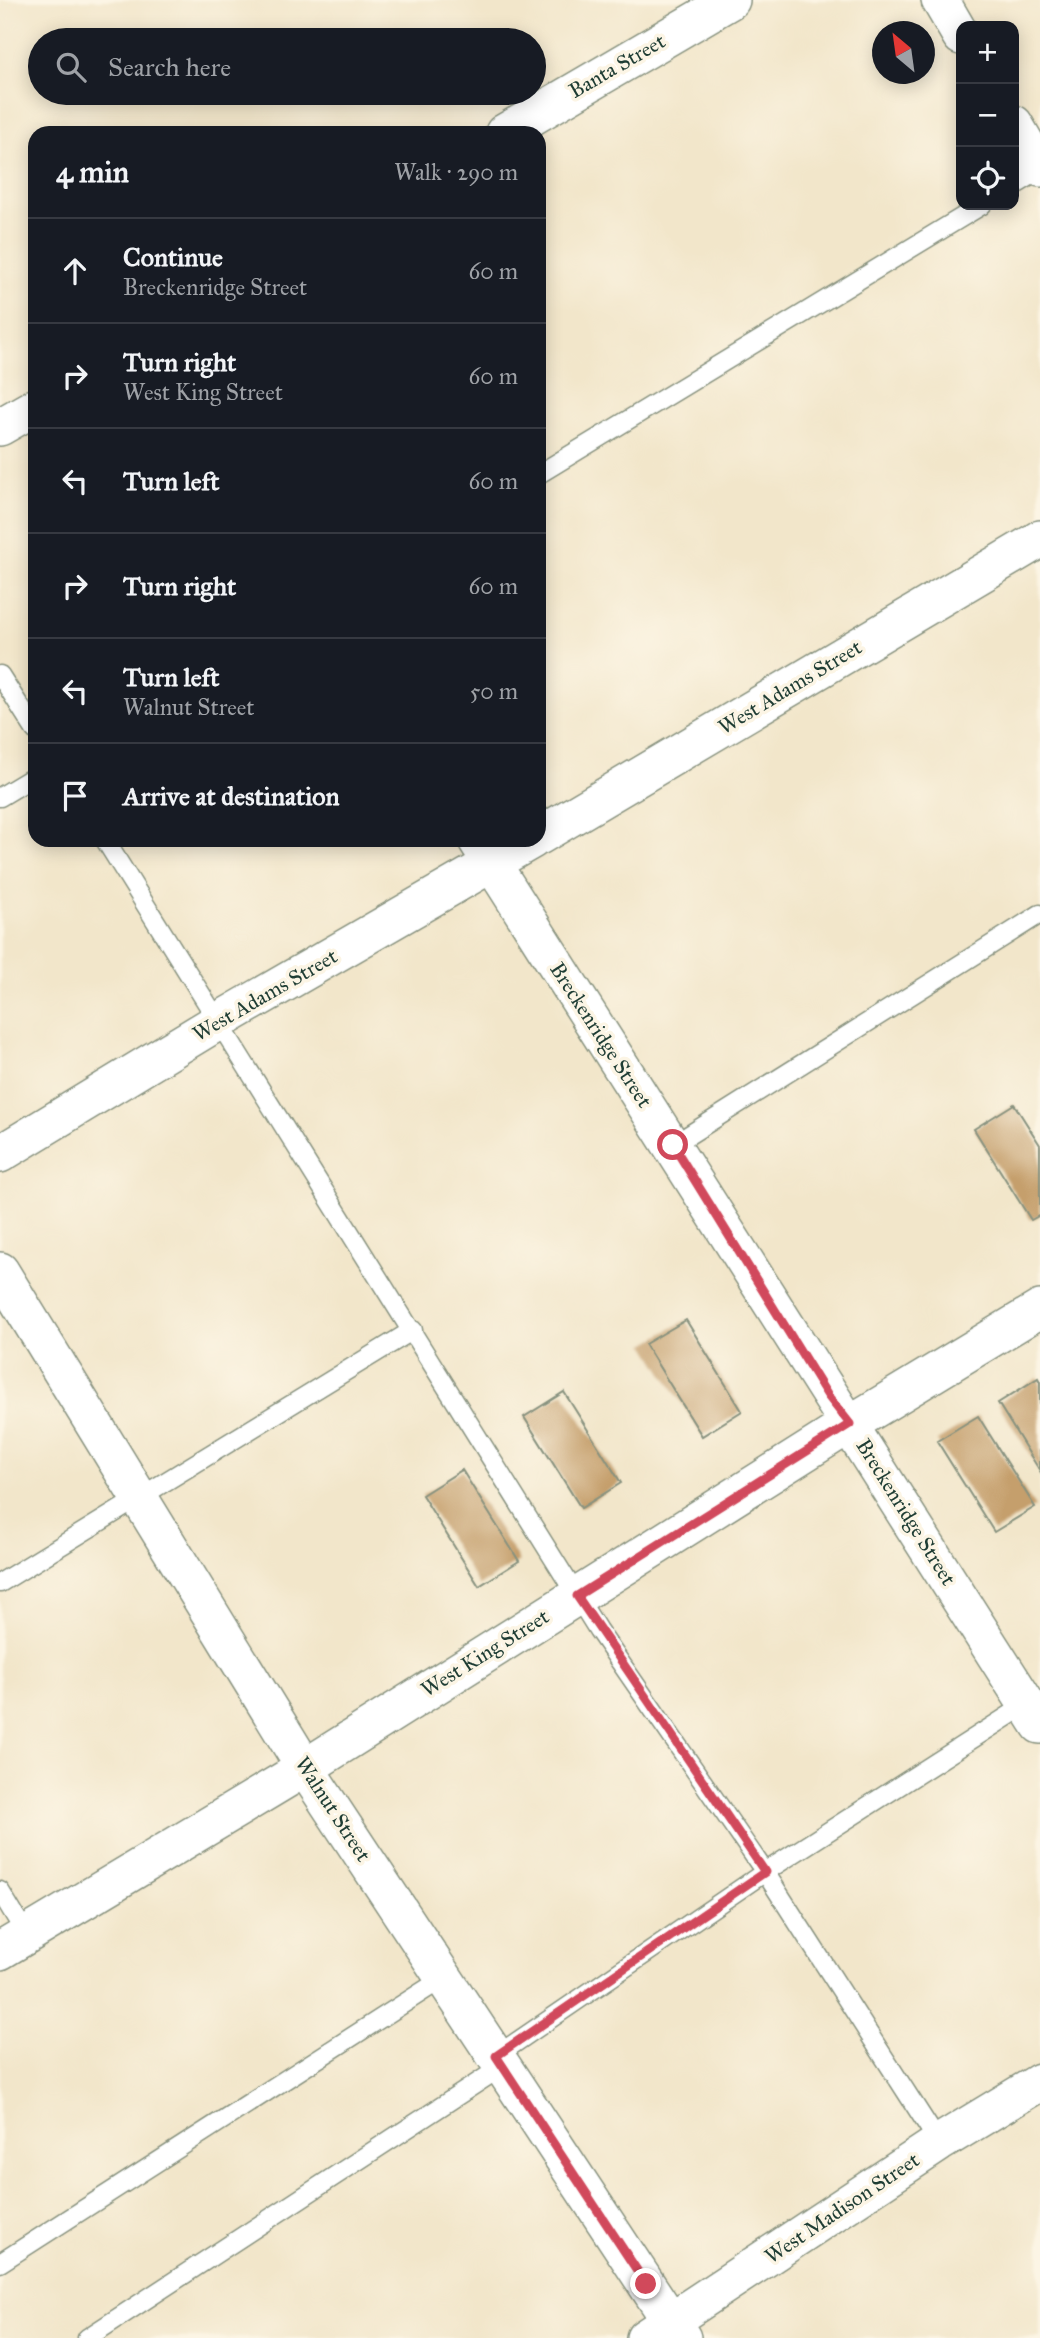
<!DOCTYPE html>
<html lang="en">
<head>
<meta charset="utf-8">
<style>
	body { margin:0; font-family:"IM FELL Great Primer",serif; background:#242831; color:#f1f3f6 }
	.controls { position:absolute; right:21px; top:21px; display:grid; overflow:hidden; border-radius:14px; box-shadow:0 4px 18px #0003 }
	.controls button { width:63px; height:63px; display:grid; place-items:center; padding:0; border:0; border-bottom:2px solid #363941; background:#171b24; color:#f1f3f6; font:35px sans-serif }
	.compass { position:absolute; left:872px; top:21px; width:63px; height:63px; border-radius:50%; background:#171b24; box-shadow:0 4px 18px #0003; rotate:331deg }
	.stop { position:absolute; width:21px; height:21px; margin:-16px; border:5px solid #d1495b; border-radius:50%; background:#fff }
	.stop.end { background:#d1495b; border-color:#fff; box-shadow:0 2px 7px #0008 }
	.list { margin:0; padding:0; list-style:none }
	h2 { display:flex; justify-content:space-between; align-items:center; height:91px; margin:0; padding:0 28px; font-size:30px }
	h2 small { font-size:23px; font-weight:400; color:#9ea1a6 }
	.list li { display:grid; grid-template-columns:46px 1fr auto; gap:21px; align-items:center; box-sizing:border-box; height:105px; padding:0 28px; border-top:2px solid #363941 }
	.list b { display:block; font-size:26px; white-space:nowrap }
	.list p { margin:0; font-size:23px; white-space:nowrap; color:#9ea1a6 }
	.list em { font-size:23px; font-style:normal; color:#9ea1a6 }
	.icon { flex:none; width:38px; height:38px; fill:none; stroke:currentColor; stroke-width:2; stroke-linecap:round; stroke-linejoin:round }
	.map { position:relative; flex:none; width:1040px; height:2338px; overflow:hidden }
	.search { position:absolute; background:#171b24; box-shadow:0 4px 18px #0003; left:28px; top:28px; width:518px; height:77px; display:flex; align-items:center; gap:18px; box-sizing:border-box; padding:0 24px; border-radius:38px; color:#9ea1a6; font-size:26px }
	.panel { position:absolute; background:#171b24; box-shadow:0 4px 18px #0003; left:28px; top:126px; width:518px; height:721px; border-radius:21px }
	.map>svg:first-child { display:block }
	.building { fill:#c59f6c }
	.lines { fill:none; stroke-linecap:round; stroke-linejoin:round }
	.lane-casing { stroke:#88927f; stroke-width:21 }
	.street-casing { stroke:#88927f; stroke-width:40 }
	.lane { stroke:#fff; stroke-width:18 }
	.street { stroke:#fff; stroke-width:37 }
	.route { stroke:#d1495b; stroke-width:9 }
	.labels { text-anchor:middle; stroke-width:7; stroke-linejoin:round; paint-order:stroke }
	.street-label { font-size:21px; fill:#1f3d34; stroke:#fcf5e5 }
</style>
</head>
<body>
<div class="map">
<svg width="1040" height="2338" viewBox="0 0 1040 2338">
	<rect width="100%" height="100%" fill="#fcf5e5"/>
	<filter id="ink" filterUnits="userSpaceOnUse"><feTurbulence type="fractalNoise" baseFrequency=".0143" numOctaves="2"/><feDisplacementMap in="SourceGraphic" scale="14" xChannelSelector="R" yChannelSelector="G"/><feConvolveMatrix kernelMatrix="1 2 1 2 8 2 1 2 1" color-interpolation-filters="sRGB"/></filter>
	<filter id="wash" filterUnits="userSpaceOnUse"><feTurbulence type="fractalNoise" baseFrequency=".00686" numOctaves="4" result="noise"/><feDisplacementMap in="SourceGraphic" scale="28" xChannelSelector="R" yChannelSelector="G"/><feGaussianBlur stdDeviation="1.57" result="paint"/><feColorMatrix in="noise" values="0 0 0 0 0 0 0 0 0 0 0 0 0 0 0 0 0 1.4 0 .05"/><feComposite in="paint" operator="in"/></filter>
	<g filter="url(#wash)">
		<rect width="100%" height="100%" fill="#f2e6ca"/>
		<g id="blocks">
			<path class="building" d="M1014,1104L1040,1145V1215L1031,1220L974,1129Z
				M686,1320L742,1411L702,1436L645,1344Z
				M1038,1378L1040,1382V1471L998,1403Z
				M564,1392L621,1483L581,1508L524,1417Z
				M978,1416L1035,1507L994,1532L937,1441Z
				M462,1470L519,1561L479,1586L422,1495Z"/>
		</g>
	</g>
	<g filter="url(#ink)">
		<use href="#blocks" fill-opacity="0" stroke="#88927f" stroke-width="2"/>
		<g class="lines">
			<defs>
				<path id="lane" d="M1014,186L1040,170
					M539,474L982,205
					M0,675L35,730
					M0,797L35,776
					M105,840L598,1630L765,1872L939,2143
					M673,1145L1040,914
					M0,1583L413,1330
					M0,1891L26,1934
					M496,2056L765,1872L1030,1702
					M0,2263L445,1977
					M87,2338L503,2066"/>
				<path id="street" d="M940,0L961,36
					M1014,124L1040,168
					M504,133L731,0
					M0,427L35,407
					M539,836L1040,539
					M477,840L1040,1725
					M0,1154L219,1021L532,840
					M0,1271L305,1768L682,2338
					M0,1951L305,1768L850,1424L1040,1309
					M645,2338L939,2143L1040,2082"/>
			</defs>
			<use href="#lane" class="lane-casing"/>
			<use href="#street" class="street-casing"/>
			<use href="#lane" class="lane"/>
			<use href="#street" class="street"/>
		</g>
	</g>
	<g class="lines" filter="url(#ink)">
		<path class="route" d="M646,2284L496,2056L765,1872L577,1596L850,1424L828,1396L673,1145"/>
	</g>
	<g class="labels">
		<g class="street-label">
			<text transform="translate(617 66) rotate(-30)" y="7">Banta Street</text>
			<text transform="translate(790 687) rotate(-31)" y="7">West Adams Street</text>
			<text transform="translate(265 995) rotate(-30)" y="7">West Adams Street</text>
			<text transform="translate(601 1035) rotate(57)" y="7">Breckenridge Street</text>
			<text transform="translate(906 1512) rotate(58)" y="7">Breckenridge Street</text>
			<text transform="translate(485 1653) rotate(-32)" y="7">West King Street</text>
			<text transform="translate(333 1809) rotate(57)" y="7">Walnut Street</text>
			<text transform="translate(842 2208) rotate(-34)" y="7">West Madison Street</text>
		</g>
	</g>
</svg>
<div class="controls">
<button>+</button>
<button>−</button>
<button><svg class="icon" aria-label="locate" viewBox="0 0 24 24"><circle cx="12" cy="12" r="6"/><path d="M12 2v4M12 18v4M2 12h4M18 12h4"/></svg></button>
</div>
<svg class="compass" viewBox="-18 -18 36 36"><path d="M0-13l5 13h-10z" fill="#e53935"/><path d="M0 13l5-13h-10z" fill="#9ea1a6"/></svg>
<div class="stop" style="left:673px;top:1145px"></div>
<div class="stop end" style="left:646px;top:2284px"></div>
<div class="search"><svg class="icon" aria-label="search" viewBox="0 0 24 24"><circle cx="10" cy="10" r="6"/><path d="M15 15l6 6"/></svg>Search here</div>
<section class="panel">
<h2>4 min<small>Walk · 290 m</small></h2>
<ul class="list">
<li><svg class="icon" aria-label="ahead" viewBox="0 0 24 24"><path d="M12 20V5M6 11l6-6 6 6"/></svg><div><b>Continue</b><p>Breckenridge Street</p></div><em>60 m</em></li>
<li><svg class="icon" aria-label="right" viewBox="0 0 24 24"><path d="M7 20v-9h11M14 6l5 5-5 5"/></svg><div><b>Turn right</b><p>West King Street</p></div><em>60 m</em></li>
<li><svg class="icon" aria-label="left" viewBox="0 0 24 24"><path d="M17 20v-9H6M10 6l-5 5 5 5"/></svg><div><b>Turn left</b></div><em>60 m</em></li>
<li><svg class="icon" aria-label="right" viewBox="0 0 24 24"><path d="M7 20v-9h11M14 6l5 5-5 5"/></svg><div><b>Turn right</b></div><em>60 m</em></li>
<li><svg class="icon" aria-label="left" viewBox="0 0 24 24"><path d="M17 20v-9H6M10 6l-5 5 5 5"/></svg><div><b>Turn left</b><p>Walnut Street</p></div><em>50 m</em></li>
<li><svg class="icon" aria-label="arrive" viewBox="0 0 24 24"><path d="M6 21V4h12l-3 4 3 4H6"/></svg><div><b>Arrive at destination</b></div></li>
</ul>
</section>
</div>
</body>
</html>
